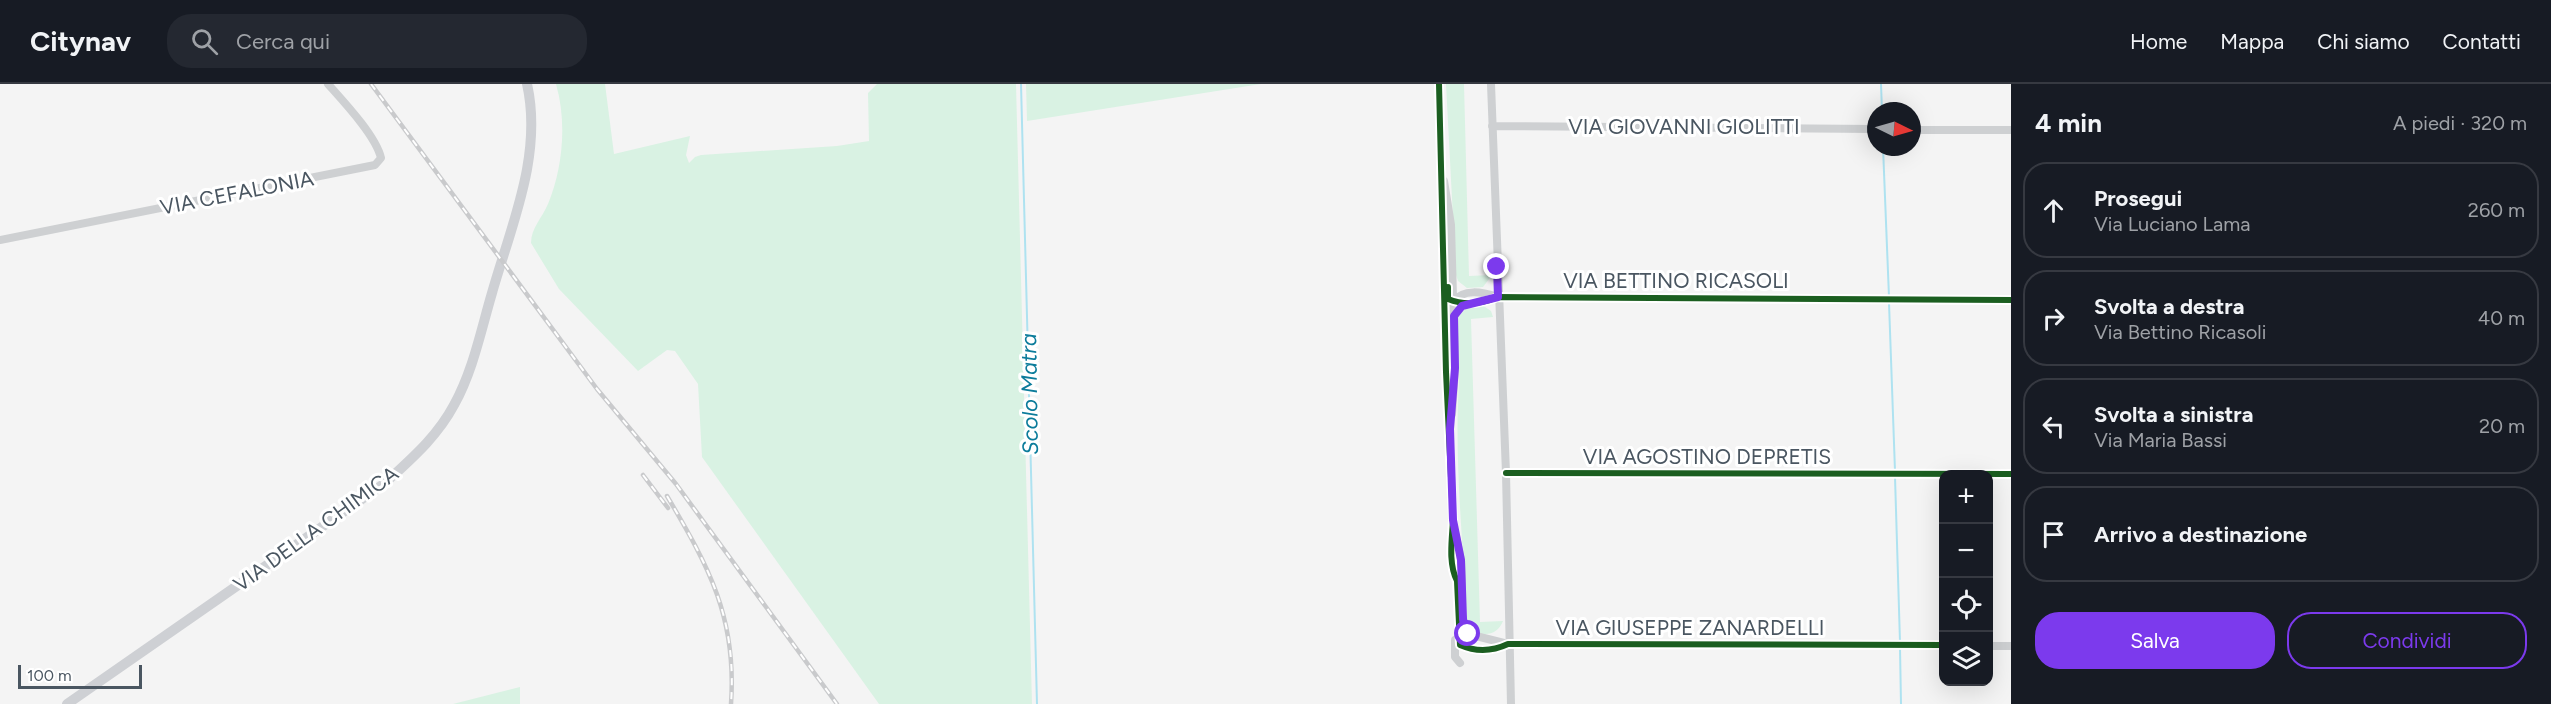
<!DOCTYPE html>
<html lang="it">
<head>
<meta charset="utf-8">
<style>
	body { margin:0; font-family:Figtree,sans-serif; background:#242831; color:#f1f3f6 }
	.controls { position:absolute; right:18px; bottom:18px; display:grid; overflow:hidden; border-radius:12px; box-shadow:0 6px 24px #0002 }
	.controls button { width:54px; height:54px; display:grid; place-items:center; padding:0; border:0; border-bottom:2px solid #363941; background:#171b24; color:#f1f3f6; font:30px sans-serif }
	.compass { position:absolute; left:1867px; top:18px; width:54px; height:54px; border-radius:50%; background:#171b24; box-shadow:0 6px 24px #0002; rotate:95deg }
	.scale { position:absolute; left:18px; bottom:15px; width:124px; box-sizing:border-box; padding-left:6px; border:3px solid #4a5661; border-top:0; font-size:16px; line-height:21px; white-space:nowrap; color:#4a5661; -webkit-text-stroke:4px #fff; paint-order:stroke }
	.stop { position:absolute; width:18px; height:18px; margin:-14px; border:4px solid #7c3aed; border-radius:50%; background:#fff }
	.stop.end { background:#7c3aed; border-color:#fff; box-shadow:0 2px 6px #0008 }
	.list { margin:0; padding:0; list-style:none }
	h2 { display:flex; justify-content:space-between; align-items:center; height:78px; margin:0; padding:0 24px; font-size:26px }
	h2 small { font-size:20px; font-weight:400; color:#9ea1a6 }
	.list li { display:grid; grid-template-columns:39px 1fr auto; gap:18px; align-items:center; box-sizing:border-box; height:96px; margin:0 12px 12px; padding:0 12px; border:2px solid #363941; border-radius:24px }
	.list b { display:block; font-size:22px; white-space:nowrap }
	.list p { margin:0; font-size:20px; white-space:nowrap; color:#9ea1a6 }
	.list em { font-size:20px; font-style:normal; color:#9ea1a6 }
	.actions { display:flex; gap:12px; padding:18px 24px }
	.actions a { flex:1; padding:14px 0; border:2px solid #7c3aed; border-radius:24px; text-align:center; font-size:21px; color:#7c3aed }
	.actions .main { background:#7c3aed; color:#fff }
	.icon { flex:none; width:33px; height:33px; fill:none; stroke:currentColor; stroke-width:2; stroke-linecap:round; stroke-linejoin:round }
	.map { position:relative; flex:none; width:2011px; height:620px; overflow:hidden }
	header { display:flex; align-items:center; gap:36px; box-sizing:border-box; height:84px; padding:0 30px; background:#171b24; border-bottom:2px solid #363941 }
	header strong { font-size:28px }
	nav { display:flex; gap:33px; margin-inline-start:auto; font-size:21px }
	.search { width:420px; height:54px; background:#242831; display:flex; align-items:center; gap:15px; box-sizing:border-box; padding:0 21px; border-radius:24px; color:#9ea1a6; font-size:22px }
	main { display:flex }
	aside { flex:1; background:#171b24 }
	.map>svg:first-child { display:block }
	.green { fill:#d9f2e3 }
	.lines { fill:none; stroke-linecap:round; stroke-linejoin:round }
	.stream { stroke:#aee2f0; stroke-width:2 }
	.minor { stroke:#ced0d2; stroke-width:8 }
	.secondary { stroke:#ced0d4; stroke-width:10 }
	.rail-casing { stroke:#c9cacc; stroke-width:4.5 }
	.rail { stroke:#fff; stroke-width:2; stroke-dasharray:7; stroke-linecap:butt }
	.cycleway-casing { stroke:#fff; stroke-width:10 }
	.cycleway { stroke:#1b5e20; stroke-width:6 }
	.route { stroke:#7c3aed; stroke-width:8 }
	.labels { text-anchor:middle; stroke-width:6; stroke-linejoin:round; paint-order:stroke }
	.street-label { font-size:21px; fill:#4a5661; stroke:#fff }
	.water-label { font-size:22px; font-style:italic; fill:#0c7c9b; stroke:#fff }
</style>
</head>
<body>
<header>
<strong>Citynav</strong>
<div class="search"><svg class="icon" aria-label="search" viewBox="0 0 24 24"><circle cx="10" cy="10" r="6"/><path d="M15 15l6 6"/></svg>Cerca qui</div>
<nav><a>Home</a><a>Mappa</a><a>Chi siamo</a><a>Contatti</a></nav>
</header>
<main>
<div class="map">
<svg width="2011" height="620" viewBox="0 0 2011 620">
	<rect width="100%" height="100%" fill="#f4f4f4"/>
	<path class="green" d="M556,0H605L614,70L690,52L686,71L689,79L695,73L701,71L837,62L869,57L868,9L877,0H1016L1032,620H879L702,373L698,300L675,267L667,266L638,287L559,205L531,159C531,144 542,134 548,120C563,84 567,38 556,0Z
		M1026,0H1261L1027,37Z
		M1446,0H1464L1469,192L1492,191L1483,203L1467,204L1458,197L1456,191Z
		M1482,221L1491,227L1493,233L1471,235L1480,538L1503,537C1498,550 1486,553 1473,547L1467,536C1463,456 1454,377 1459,297C1460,276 1455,254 1458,233L1467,223Z
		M520,603V620H453Z"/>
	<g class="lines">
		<path class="stream" d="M1021,0L1037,620
			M1881,0L1882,27
			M1883,63L1889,213
			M1889,219L1895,387
			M1895,393L1900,558
			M1900,564L1901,620"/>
		<path class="minor" d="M1439,0L1446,288L1453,436C1452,456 1448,479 1457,497L1460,561C1476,568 1493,567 1508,560L1944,561
			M1491,0L1506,389L1511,620
			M1492,42L1876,45
			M1912,46H2011
			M1444,97L1451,141L1455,284L1452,330
			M0,156L375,81L381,74C376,52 344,18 328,0
			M1448,208V215C1465,222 1481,220 1498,213L2011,216
			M1452,218C1464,204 1482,208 1498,213
			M1506,389L2011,390
			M1455,448L1461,476L1462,505
			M1463,534L1465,546L1468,550L1508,560
			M1455,556V573L1460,579
			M1988,562H2011"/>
		<path class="secondary" d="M67,620L385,399C411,375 437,353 454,321C473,287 481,246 492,209C511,142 543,71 527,0"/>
		<defs>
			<path id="rail" d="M371,0L597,305L676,400L837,620
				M643,391L668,424
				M667,412C709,483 737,534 731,620"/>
		</defs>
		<use href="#rail" class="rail-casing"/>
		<use href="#rail" class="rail"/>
		<defs>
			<path id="cycleway" d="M1439,0L1446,288L1453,436C1452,456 1448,479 1457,497L1460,561C1476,568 1493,567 1508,560L1944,561
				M1448,203V215C1465,222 1481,220 1498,213L2011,216
				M1506,389L2011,390"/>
		</defs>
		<use href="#cycleway" class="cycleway-casing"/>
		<use href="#cycleway" class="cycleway"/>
	</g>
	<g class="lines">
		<path class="route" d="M1468,550L1465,546L1463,535L1461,476L1453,436L1450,345L1455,284L1454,232L1462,222L1498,213L1497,183"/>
	</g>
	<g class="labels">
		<g class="street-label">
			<text x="1684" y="50">VIA GIOVANNI GIOLITTI</text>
			<text transform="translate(237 109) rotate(-11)" y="7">VIA CEFALONIA</text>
			<text x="1676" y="204">VIA BETTINO RICASOLI</text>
			<text x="1707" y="380">VIA AGOSTINO DEPRETIS</text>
			<text transform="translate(316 445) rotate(-36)" y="7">VIA DELLA CHIMICA</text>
			<text x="1690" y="551">VIA GIUSEPPE ZANARDELLI</text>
		</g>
		<g class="water-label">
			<text transform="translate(1029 310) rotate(-91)" y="8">Scolo Matra</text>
		</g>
	</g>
</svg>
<div class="controls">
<button>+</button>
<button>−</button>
<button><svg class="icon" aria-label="locate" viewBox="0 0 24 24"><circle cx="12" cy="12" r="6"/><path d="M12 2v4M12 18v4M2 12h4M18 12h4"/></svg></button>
<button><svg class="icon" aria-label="layers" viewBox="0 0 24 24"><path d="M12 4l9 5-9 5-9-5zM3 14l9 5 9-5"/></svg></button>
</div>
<svg class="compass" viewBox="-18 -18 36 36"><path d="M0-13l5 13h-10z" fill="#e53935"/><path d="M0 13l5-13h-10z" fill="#9ea1a6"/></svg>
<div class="scale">100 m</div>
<div class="stop" style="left:1468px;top:550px"></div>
<div class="stop end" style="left:1497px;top:183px"></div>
</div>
<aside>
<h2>4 min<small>A piedi · 320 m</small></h2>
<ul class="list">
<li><svg class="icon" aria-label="ahead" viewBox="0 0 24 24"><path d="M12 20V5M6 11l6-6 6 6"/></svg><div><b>Prosegui</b><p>Via Luciano Lama</p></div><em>260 m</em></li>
<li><svg class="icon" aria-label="right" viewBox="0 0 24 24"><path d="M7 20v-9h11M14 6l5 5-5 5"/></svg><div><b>Svolta a destra</b><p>Via Bettino Ricasoli</p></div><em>40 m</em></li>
<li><svg class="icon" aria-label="left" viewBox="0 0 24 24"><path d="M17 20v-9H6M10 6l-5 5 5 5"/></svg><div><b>Svolta a sinistra</b><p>Via Maria Bassi</p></div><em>20 m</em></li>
<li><svg class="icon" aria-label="arrive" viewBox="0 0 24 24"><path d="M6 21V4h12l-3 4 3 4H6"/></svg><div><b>Arrivo a destinazione</b></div></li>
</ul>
<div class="actions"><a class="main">Salva</a><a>Condividi</a></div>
</aside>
</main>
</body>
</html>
